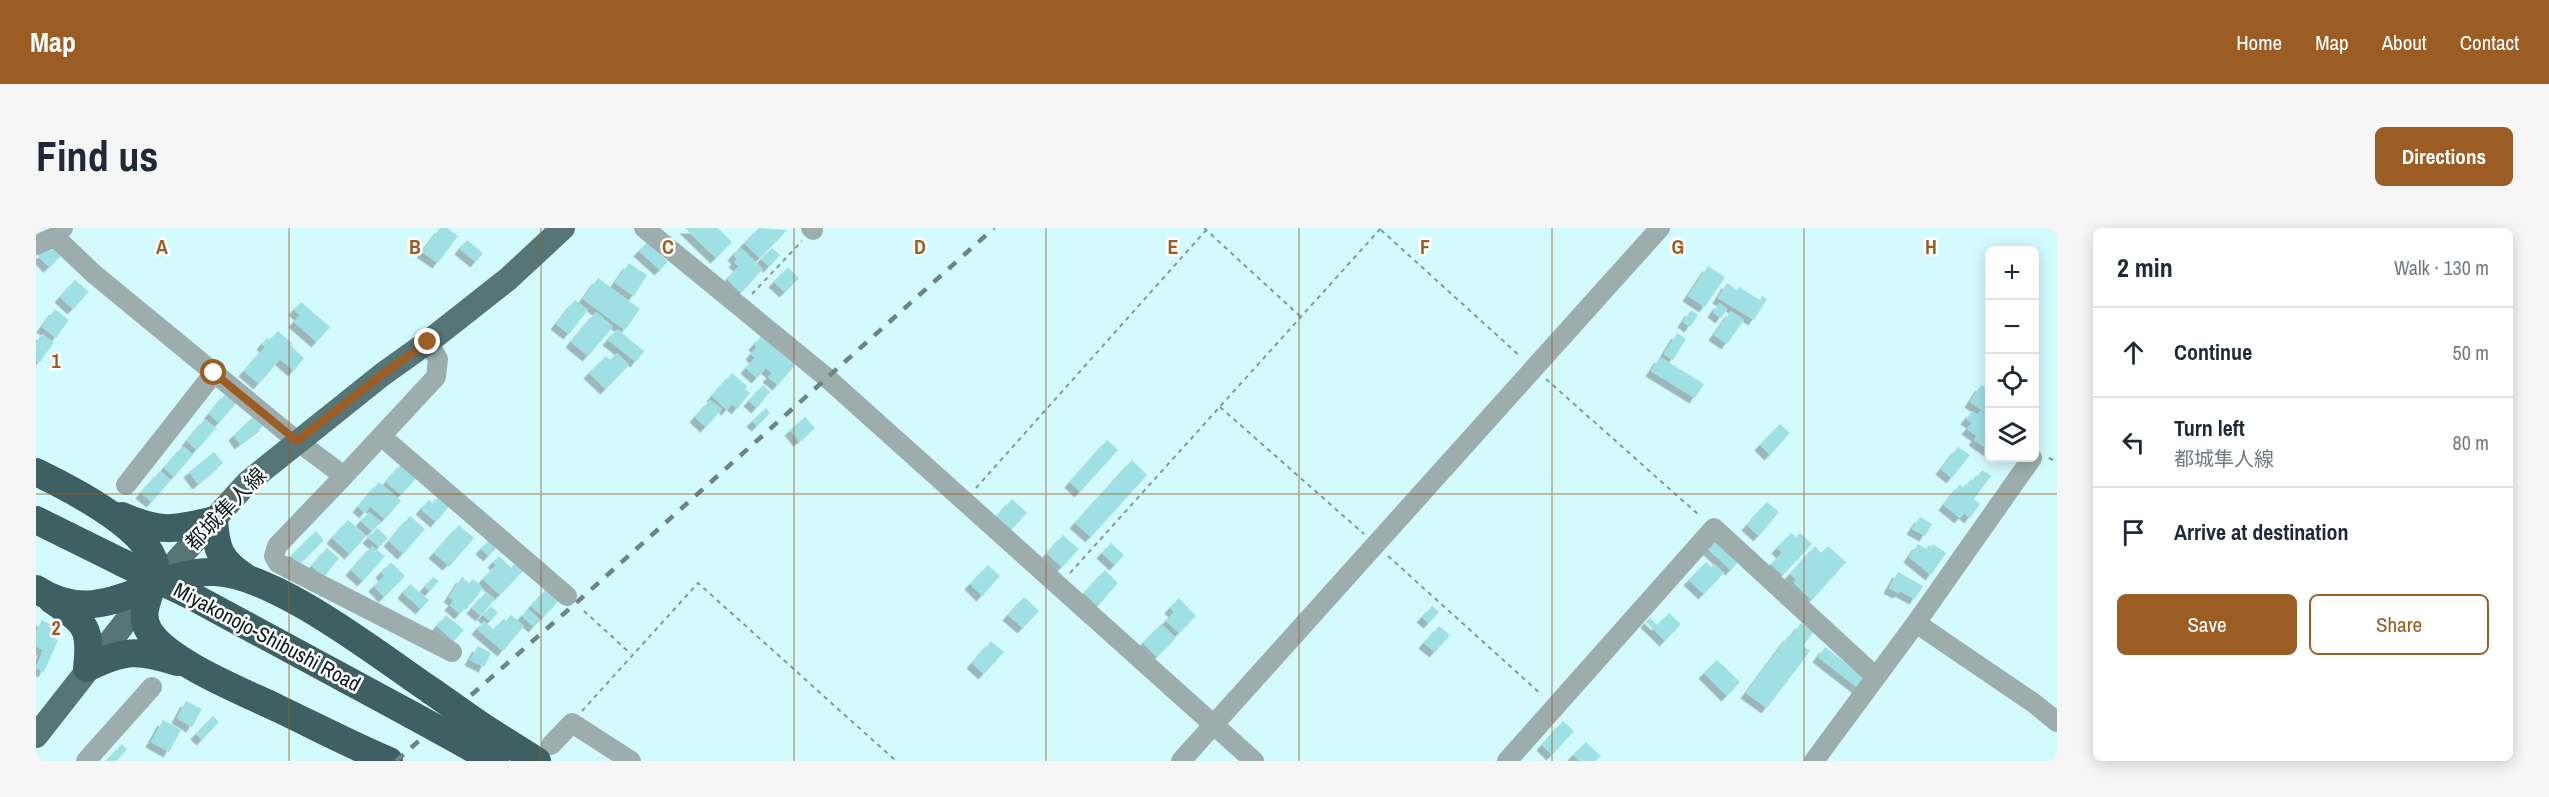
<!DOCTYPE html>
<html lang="en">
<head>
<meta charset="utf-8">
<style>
	body { margin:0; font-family:"Archivo Narrow","Noto Sans JP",sans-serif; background:#f6f6f7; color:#1f2937 }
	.controls { position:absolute; right:18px; top:18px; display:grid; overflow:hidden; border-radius:9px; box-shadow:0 3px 15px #0003 }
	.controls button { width:54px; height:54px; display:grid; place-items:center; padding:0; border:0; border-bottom:2px solid #e0e1e3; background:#fff; color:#1f2937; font:30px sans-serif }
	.stop { position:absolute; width:18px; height:18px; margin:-14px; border:4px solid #9c5d25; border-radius:50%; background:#fff }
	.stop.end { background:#9c5d25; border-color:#fff; box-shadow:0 2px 6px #0008 }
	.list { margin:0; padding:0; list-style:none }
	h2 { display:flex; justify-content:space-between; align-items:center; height:78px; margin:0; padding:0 24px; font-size:26px }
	h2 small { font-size:20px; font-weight:400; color:#747a83 }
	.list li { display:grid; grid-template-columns:39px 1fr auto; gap:18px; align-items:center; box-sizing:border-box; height:90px; padding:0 24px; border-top:2px solid #e0e1e3 }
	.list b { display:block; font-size:22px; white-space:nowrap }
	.list p { margin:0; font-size:20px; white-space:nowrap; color:#747a83 }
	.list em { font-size:20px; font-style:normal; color:#747a83 }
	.actions { display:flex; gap:12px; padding:18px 24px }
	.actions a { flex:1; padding:14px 0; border:2px solid #9c5d25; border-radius:9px; text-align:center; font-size:21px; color:#9c5d25 }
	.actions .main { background:#9c5d25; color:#fff }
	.icon { flex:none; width:33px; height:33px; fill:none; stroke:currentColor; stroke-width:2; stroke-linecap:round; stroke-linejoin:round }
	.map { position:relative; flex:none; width:2021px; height:533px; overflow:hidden; border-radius:9px }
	header { display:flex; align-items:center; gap:36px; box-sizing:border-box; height:84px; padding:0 30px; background:#9c5d25; color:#fff }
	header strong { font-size:28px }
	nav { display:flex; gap:33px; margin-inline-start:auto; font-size:21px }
	.intro { display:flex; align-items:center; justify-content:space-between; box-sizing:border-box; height:144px; padding:0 36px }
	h1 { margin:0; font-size:42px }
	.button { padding:15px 27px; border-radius:9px; background:#9c5d25; color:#fff; font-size:21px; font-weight:700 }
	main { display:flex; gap:36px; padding:0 36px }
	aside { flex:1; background:#fff; border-radius:9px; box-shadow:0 3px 15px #0003 }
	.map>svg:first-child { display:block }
	.building { fill:#9fe0e5; filter:url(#shadow) }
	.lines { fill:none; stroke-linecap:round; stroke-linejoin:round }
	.path { stroke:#7f9b9d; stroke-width:2; stroke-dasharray:4.5 4.5; stroke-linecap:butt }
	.minor { stroke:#9dadae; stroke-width:20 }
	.major { stroke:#577477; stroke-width:24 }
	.highway { stroke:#3e6063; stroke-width:28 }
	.rail { stroke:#6b8487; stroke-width:4.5; stroke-dasharray:10 10; stroke-linecap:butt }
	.highway-bridge { stroke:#3e6063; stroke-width:28 }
	.route { stroke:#9c5d25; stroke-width:8 }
	.grid { fill:none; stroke:#9c5d25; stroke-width:1.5; stroke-opacity:0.55 }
	.labels { text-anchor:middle; stroke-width:5; stroke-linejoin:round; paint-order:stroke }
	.street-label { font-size:21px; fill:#0e1c1e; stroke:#fefefe }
	.grid-label { font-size:20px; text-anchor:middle; font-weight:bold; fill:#9c5d25; stroke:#fefefe; stroke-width:5; stroke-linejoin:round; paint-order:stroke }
</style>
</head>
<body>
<header>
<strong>Map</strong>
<nav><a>Home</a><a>Map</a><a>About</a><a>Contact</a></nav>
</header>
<div class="intro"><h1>Find us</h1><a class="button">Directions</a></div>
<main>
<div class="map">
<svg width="2021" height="533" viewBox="0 0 2021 533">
	<defs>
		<filter id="shadow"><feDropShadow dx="-5.5" dy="5.5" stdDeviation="0" flood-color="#0004"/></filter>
	</defs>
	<rect width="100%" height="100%" fill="#d3fafd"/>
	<path class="building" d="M404,0H411L422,8L402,35L386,24Z
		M649,0H682L696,14L680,30Z
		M723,0L751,2L724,30L708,15Z
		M431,12L447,25L440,34L424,21Z
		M611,14L632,34L624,42L603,23Z
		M704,19L727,41L705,65L691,51L703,38L698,34L701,31L697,27Z
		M736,20L744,27L733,39L725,31Z
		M18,21L25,28L13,39L1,27Z
		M593,35L611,47L598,68L579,55Z
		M1672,38L1689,49L1669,79L1652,68Z
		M752,39L763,50L749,64L738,54Z
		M562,50L604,81L589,102L547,71Z
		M39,52L53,64L37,81L24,69Z
		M1691,55L1701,62L1703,59L1724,72L1726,68L1731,71L1718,92L1682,70Z
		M539,72L552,82L533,106L520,96Z
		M265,74L294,99L281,114L258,94L264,87L258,82Z
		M1683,75L1691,81L1685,90L1677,84Z
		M19,81L33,92L20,110L6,99Z
		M1655,82L1662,87L1654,99L1647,94Z
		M1695,83L1708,92L1691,116L1678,107Z
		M560,84L577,99L552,128L535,114Z
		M581,101L608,123L600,134L572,112Z
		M242,103L257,116L255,118L268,130L258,143L244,131L223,156L208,143L229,119L226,116L231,110L234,112Z
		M1641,105L1650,111L1637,132L1628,126Z
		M6,106L18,114L4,134L0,132V115Z
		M725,108L759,137L742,157L732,149L736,145L730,140L721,150L710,140L719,130L715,126L721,119L718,117Z
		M581,125L593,137L570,161L553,145L570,128L574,132Z
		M1624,129L1668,156L1659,170L1615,143Z
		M696,145L711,158L709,161L714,165L701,181L696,176L691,182L676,168Z
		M727,157L734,164L721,180L713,173Z
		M1945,157L1954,162V188L1934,174Z
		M191,164L202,173L183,195L173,186Z
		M674,172L686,181L670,199L659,189Z
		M730,180L734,185L721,198L716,193Z
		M1936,183L1942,187L1944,183L1954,190V223L1938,212L1941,208L1931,201L1936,195L1930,191Z
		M220,186L229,197L204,216L198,207Z
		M769,189L779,200L763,213L754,202Z
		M169,191L180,200L161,222L151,213Z
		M1744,196L1754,205L1734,227L1724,217Z
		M1071,212L1082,222L1044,264L1034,254Z
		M147,218L157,227L138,249L128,240Z
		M1922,219L1934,227L1916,250L1905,241Z
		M178,224L187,235L162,256L153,244Z
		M1096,232L1111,247L1055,309L1039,295Z
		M367,234L383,247L365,267L350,254Z
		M1946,242L1955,248L1938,271L1944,276L1934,290L1928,285L1924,290L1908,277L1924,256L1928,260L1935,251L1938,253Z
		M124,243L135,252L116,274L105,265Z
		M343,254L365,273L349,291L334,278L329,285L322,279Z
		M405,266L416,275L400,294L385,281L393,272L397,276Z
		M976,271L991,285L975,302L960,289Z
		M1731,274L1743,284L1723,308L1711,297Z
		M333,284L345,294L336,303L325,293Z
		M374,288L389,301L367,326L353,313Z
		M1884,289L1896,296L1889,308L1876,301Z
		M312,292L330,308L314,326L296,310Z
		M423,297L438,310L418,333L417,332L412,337L398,325Z
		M341,300L352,310L343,319L332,310Z
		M280,303L288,312L264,336L255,328Z
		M1755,305L1760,309L1764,305L1776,316L1747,347L1735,336L1746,325L1741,320Z
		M1027,307L1043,321L1026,339L1011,325Z
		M453,312L461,319L453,328L445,321Z
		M1679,313L1703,333L1695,342L1672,321Z
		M1075,315L1088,327L1079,337L1066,325Z
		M1882,316L1890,321L1893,317L1895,319L1897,316L1910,325L1895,347L1873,329Z
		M336,318L349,328L327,353L315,342Z
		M1779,318L1785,325L1792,318L1810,334L1776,372L1758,355L1760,352L1754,346Z
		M291,320L303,330L288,349L276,338Z
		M463,328L475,340L480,334L488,342L464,367L447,351L460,337L457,334Z
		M355,334L369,348L348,369L338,358L348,348L345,344Z
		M1670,334L1675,339L1678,336L1688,345L1668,366L1653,352Z
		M952,337L964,348L946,368L934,356Z
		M1069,342L1082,355L1062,378L1048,365Z
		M1862,344L1887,358L1879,371L1864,363L1862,365L1853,360Z
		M397,349L403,353L394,363L389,359Z
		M426,349L433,355L437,351L447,360L435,376L433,375L424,386L414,377L418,372L413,369Z
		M374,356L393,372L385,381L367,365Z
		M511,360L524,371L508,389L495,378Z
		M450,364L459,371L445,388L436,380Z
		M988,369L1003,383L987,400L972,387Z
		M1143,370L1160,388L1143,405L1130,393L1138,384L1134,380Z
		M455,378L462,385L454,393L447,387Z
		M1396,378L1403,384L1393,395L1386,389Z
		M492,381L504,392L498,399L486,388Z
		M1633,385L1645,396L1629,413L1610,394L1614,390L1621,397Z
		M410,387L428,402L418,413L401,398Z
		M475,387L488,398L467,423L441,401L448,393L458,402L468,390L470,393Z
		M6,392L21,400L16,409L22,412L8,444L0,440L7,422L0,418V404Z
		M1765,395L1777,404L1767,418L1774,423L1731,480L1710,465L1753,407L1755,409Z
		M1125,396L1140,410L1121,429L1107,415Z
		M1403,398L1414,407L1399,424L1388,415Z
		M955,413L968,424L948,446L936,435Z
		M442,418L455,425L448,439L434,432Z
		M1789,419L1829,450L1822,460L1782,429Z
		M1681,432L1704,454L1691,468L1668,445Z
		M150,473L166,481L156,499L141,490Z
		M177,488L183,494L166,512L160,506Z
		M127,492L145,502L133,524L115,514Z
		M1527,493L1538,503L1516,527L1506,517Z
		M1550,514L1565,528L1560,533H1543L1537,527Z
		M86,516L91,521L80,533H70Z"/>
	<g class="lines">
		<path class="path" d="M1168,0L1265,89
			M1345,2L1485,129
			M716,66L766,13
			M1510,151L1664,288
			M1184,179L1328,306
			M2013,230L2021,234
			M940,260L1172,0
			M1352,328L1506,467
			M1034,345L1345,0
			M548,383L595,426
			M546,483L662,355L860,533"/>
		<path class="minor" d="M608,0L790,149L1218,533
			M775,0L777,2
			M19,9L58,46L261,213L308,248L400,149L402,131L392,114
			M0,17L19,9L27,0
			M345,208L531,368
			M308,248L241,318L238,328L242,335L416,424
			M90,257L178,145
			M1880,395L1999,476L2021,494
			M515,517L536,495L595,533
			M50,533L116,459
			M1145,533L1624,0
			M1471,533L1678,300L1840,449
			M1778,533L1880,395L1996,230"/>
		<path class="major" d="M0,508L116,360L212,254L347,146L392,114L472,51L527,0"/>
		<path class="highway" d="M0,244C31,259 126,306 119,346C116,366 101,384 113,403C132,434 208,464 241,480C279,498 315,517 353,533
			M86,288C125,305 138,302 178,292C180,322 184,332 209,349
			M0,292L87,335
			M0,361C66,405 116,341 179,344C240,346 345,429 397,464
			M152,366L376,487
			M16,372C49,395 56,399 51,440
			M51,440C88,422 101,421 141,434
			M444,497L501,533
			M427,515L459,533"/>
		<path class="rail" d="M360,533L540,375L958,0"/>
		<path class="highway-bridge" d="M87,335L152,366
			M397,464L444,497
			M376,487L427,515"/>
	</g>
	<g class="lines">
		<path class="route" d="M178,145L261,213L347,146L392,114"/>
	</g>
	<path class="grid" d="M253,0V533M505,0V533M758,0V533M1010,0V533M1263,0V533M1516,0V533M1768,0V533M0,266H2021"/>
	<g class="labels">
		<g class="street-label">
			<text transform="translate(190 281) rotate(-46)" y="7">都城隼人線</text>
			<text transform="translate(231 409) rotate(28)" y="7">Miyakonojo-Shibushi Road</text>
		</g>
	</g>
	<g class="grid-label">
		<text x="126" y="26">A</text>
		<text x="379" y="26">B</text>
		<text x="632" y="26">C</text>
		<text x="884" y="26">D</text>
		<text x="1137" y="26">E</text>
		<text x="1389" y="26">F</text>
		<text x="1642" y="26">G</text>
		<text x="1895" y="26">H</text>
		<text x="20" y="140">1</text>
		<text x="20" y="407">2</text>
	</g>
</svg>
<div class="controls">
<button>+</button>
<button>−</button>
<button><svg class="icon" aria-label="locate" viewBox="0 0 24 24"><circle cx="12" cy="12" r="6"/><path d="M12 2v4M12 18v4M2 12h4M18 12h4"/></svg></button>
<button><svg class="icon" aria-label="layers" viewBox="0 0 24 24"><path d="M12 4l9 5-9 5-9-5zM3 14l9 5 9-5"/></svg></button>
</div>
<div class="stop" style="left:178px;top:145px"></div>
<div class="stop end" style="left:392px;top:114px"></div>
</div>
<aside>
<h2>2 min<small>Walk · 130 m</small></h2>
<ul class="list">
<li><svg class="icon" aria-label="ahead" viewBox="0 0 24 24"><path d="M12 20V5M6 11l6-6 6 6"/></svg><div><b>Continue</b></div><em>50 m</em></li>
<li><svg class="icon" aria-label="left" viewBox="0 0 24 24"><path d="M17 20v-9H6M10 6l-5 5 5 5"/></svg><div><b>Turn left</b><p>都城隼人線</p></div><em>80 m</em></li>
<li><svg class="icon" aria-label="arrive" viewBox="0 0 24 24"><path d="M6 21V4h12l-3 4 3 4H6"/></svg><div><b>Arrive at destination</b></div></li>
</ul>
<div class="actions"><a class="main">Save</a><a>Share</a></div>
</aside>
</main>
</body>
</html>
